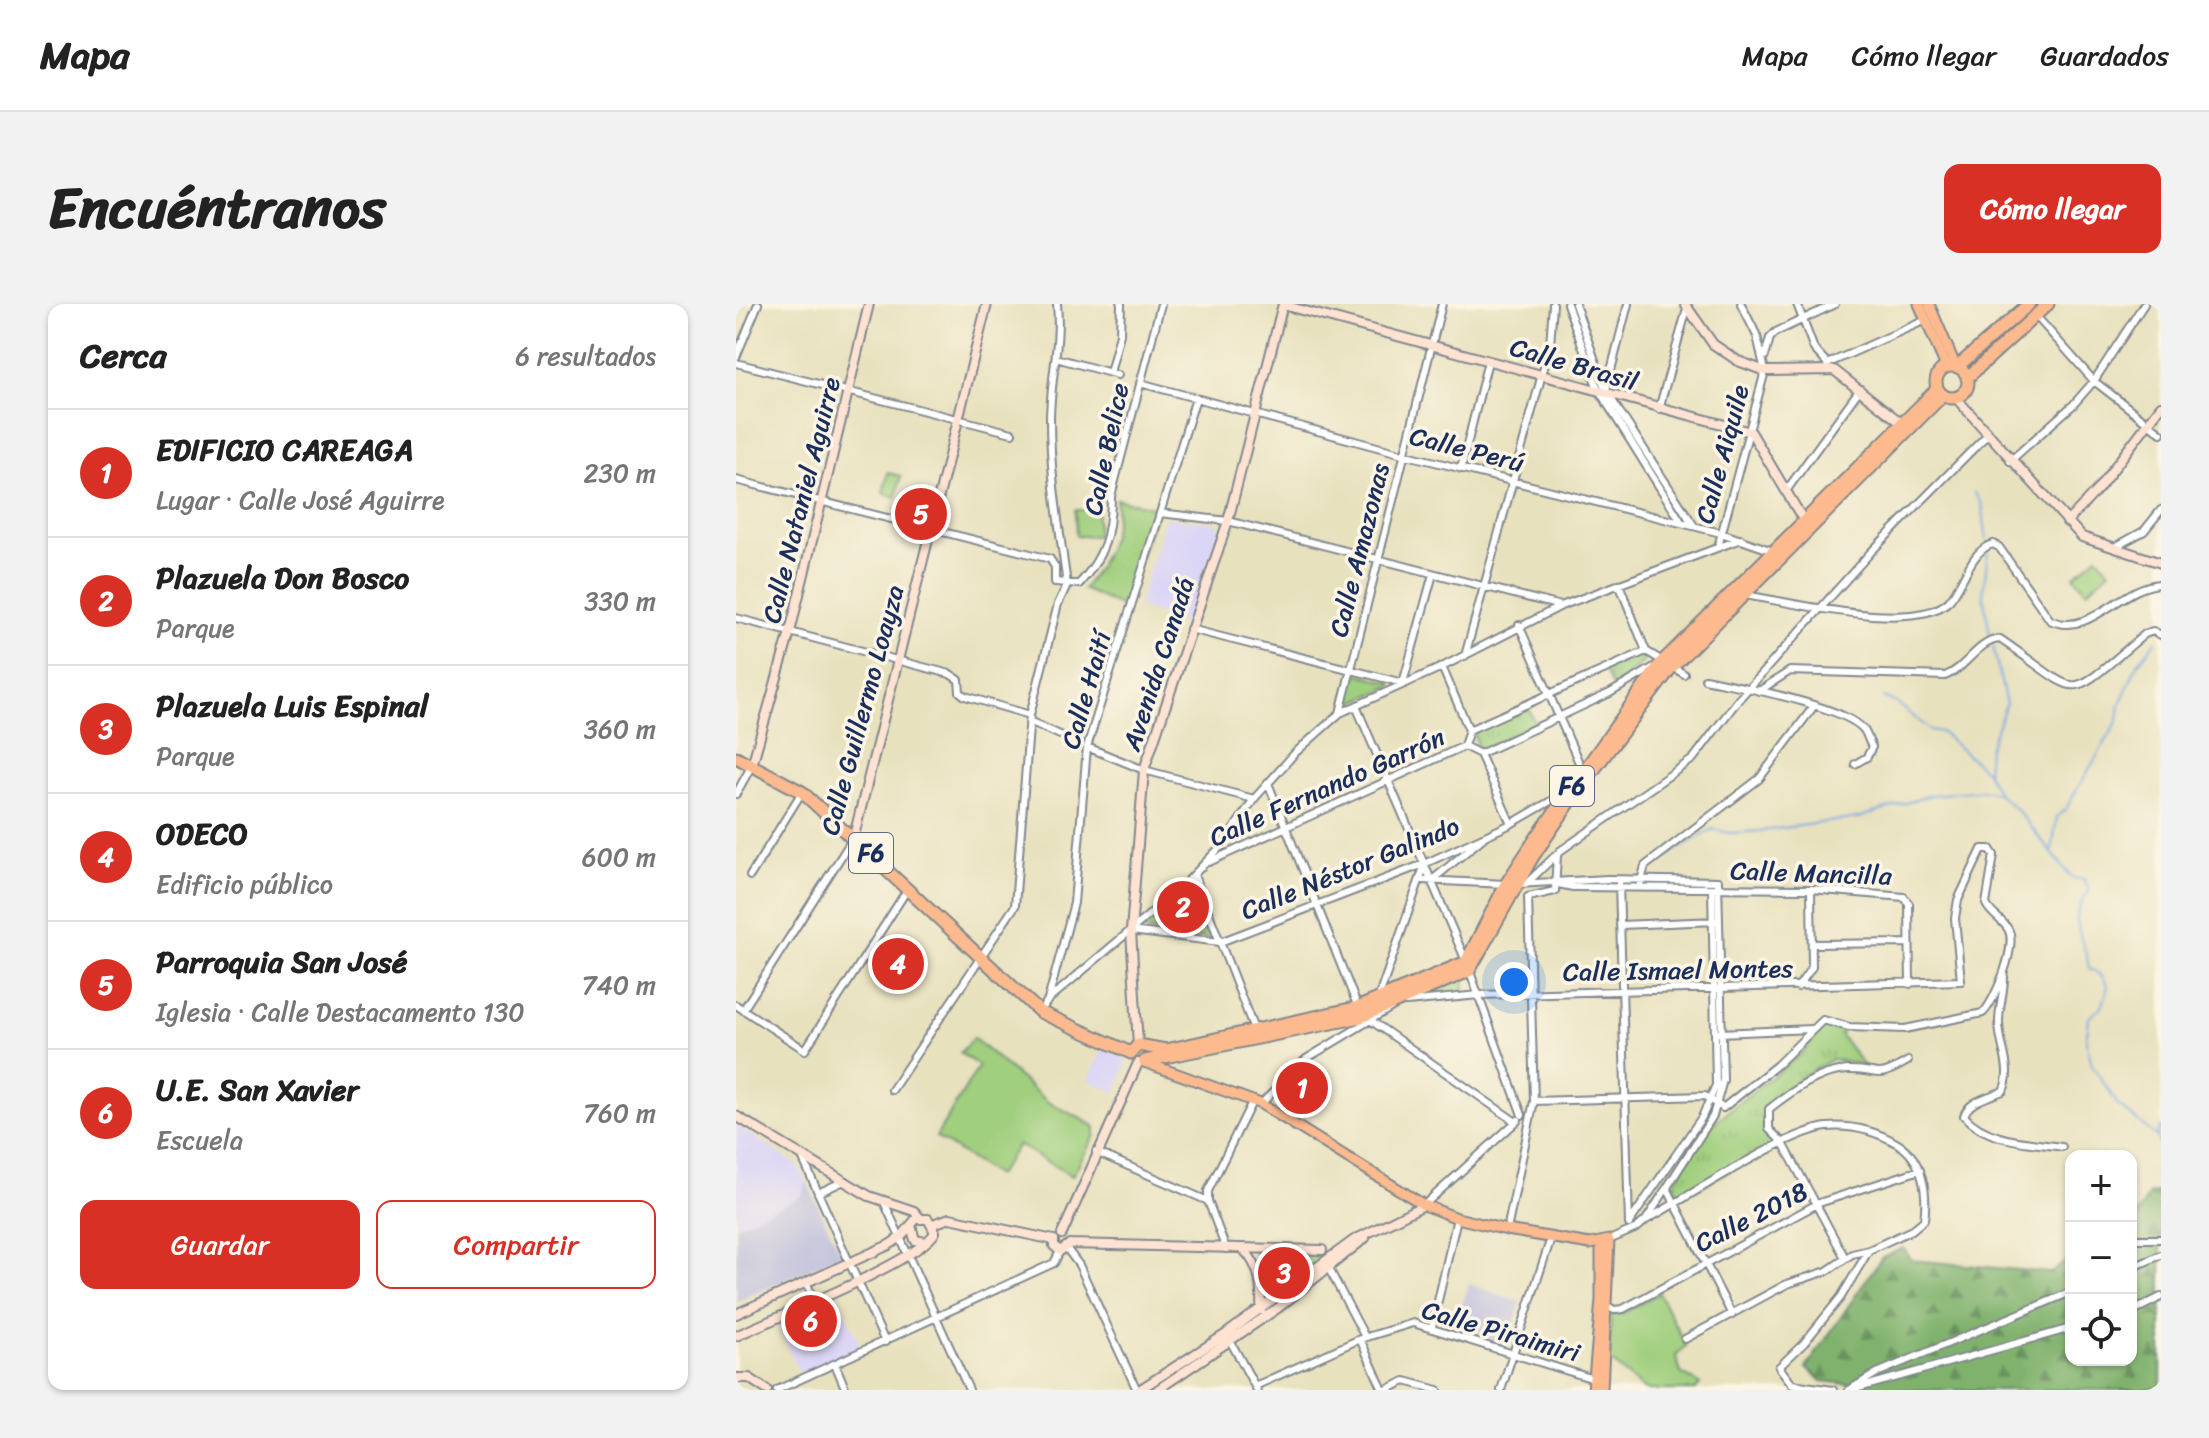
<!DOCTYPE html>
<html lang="es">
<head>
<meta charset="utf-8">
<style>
	body { margin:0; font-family:Sriracha,sans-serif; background:#f2f2f2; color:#222 }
	.controls { position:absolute; right:24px; bottom:24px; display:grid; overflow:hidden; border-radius:16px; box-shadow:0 2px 6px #0004 }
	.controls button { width:72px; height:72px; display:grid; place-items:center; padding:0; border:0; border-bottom:2px solid #e0e0e0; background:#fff; color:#222; font:40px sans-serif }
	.you { position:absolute; left:778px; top:678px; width:28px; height:28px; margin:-20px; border:6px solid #fff; border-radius:50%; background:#1a73e8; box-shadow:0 0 0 12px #1a73e833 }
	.badge { display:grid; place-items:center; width:52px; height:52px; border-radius:50%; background:#d93025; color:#fff; font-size:26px; font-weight:700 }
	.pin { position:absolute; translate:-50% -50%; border:4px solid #fff; box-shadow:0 2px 8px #0006 }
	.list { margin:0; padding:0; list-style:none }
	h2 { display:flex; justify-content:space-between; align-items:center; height:104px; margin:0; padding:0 32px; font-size:34px }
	h2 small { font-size:26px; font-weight:400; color:#767676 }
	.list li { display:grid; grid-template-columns:52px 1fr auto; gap:24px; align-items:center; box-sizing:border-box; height:128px; padding:0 32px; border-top:2px solid #e0e0e0 }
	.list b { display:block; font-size:30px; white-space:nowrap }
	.list p { margin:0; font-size:26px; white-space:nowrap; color:#767676 }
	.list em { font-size:26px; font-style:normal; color:#767676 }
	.actions { display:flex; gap:16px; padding:24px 32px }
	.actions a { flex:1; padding:18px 0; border:2px solid #d93025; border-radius:16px; text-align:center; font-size:28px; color:#d93025 }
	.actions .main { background:#d93025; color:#fff }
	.icon { flex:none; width:44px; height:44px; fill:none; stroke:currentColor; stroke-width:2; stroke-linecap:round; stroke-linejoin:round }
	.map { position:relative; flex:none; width:1425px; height:1086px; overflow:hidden; border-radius:16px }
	header { display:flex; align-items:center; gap:48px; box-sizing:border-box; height:112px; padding:0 40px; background:#fff; border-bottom:2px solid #e0e0e0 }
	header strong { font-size:38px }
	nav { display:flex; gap:44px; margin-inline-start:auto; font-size:28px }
	.intro { display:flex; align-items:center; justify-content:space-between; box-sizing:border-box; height:192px; padding:0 48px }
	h1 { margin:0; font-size:56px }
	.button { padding:20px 36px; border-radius:16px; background:#d93025; color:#fff; font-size:28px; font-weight:700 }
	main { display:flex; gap:48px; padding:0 48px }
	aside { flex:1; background:#fff; border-radius:16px; box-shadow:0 2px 6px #0004 }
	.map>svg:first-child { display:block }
	.built { fill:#dcd6f6 }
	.industrial { fill:#c2c2dc }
	.grass { fill:#a0cf7e; stroke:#5e7f6e; stroke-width:2 }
	.forest { fill:url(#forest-firs); stroke:#4e7066; stroke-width:2 }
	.park { fill:url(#park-tufts); stroke:#5e7f6e; stroke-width:2 }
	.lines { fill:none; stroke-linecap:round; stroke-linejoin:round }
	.stream { stroke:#76a8e2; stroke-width:2 }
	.street-casing { stroke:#82888e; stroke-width:10 }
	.secondary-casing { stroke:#82888e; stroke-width:12 }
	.primary-casing { stroke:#82888e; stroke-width:13 }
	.highway-casing { stroke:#82888e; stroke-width:15 }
	.street { stroke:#fff; stroke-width:6 }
	.secondary { stroke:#fee3d2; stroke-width:8 }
	.primary { stroke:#fcba8e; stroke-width:9 }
	.highway { stroke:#fcba8e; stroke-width:11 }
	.labels { text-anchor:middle; stroke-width:7; stroke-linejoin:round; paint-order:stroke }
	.shield { fill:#fcf5e5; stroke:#5e6a86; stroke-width:2 }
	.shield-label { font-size:24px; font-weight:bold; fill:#1b2f5e }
	.street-label { font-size:26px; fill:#1b2f5e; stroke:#fcf5e5 }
</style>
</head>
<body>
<header>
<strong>Mapa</strong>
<nav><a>Mapa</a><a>Cómo llegar</a><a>Guardados</a></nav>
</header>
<div class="intro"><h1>Encuéntranos</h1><a class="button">Cómo llegar</a></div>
<main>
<aside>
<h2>Cerca<small>6 resultados</small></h2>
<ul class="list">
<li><span class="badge">1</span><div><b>EDIFICIO CAREAGA</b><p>Lugar · Calle José Aguirre</p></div><em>230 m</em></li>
<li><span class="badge">2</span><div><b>Plazuela Don Bosco</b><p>Parque</p></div><em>330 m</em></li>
<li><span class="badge">3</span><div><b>Plazuela Luis Espinal</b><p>Parque</p></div><em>360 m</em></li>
<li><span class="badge">4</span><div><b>ODECO</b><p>Edificio público</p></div><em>600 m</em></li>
<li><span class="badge">5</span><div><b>Parroquia San José</b><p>Iglesia · Calle Destacamento 130</p></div><em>740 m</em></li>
<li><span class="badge">6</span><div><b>U.E. San Xavier</b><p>Escuela</p></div><em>760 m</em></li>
</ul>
<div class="actions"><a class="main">Guardar</a><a>Compartir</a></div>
</aside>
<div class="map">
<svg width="1425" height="1086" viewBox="0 0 1425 1086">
	<defs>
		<pattern id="forest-firs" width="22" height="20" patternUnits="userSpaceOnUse" patternTransform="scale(2)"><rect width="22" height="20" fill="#80b26d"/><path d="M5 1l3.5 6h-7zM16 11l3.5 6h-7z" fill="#68915d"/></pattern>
		<pattern id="park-tufts" width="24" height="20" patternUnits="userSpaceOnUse" patternTransform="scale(2)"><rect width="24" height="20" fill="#a0cf7e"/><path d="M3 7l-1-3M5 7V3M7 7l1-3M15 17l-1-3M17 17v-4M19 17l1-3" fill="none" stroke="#89b26f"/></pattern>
	</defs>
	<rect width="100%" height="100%" fill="#fcf5e5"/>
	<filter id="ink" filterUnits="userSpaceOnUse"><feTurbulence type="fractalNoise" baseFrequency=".0125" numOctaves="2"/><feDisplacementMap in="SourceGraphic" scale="16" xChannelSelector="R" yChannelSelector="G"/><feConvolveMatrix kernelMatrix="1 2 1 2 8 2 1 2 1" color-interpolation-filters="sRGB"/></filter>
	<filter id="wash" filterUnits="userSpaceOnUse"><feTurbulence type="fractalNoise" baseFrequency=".006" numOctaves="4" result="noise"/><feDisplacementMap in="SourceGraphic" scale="32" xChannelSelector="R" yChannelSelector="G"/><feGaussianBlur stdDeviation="1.8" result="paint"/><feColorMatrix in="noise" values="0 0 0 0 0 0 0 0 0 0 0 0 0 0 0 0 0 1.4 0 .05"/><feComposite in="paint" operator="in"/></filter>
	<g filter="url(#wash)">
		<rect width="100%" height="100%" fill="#e8e1be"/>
		<path class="built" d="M430,213L481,219L484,227L451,321L402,302Z
			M367,743L391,756L380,789L353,776Z
			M0,821L61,861L71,878L65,893L0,922Z
			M103,994L125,1043L65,1070L41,1022Z"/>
		<path class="industrial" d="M71,878L105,951L0,998V922L65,893Z
			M733,980L785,998L770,1043L718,1026Z"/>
		<path class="grass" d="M152,169L165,172L160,193L147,189Z
			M380,195L421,204L387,303L347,285C368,258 382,230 380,195Z
			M339,206H361V232H340Z
			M1361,252L1374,267L1351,287L1338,272Z
			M237,734L312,798L359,822V831L336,872L282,841L261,872L200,833L243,762L224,749Z
			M923,989L950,1042L940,1052L945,1069L964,1080L960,1086H909L873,1056L875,1011L887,1009Z"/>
		<path class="forest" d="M1425,887V1086H1160L1086,1077L1070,1064L1146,953L1167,944L1176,956L1315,969L1335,953V1056H1395V922L1413,890Z"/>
		<path class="park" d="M906,350L909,354L906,359L877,383L868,366Z
			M617,368L656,379V382L611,401L609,398Z
			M792,402L800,420L746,445L741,442L738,427Z
			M454,582L458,584L476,631L475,636L408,626L407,623Z
			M721,674L729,678V684L723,688L678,697Z
			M1103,722L1110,725L1104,730L1127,761L1096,755C1072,771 997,806 1040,840L948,892L938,889L939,876L975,821L1065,750L1084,726Z
			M518,948L583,952V958L532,992L528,963Z"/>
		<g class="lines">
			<path class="stream" d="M1238,188L1246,200L1251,236
				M1252,247L1247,290L1254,331
				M1257,342L1270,400L1253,444L1251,469L1262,489
				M1147,393L1161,399L1194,426L1205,428L1251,468
				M1316,546L1321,513L1330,504L1382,417L1384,400L1402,359L1420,337
				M922,558L976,525L994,529L1025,527L1122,514L1195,491L1246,486L1262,489L1282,507L1336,574L1348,575L1353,587C1328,617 1349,633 1353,664L1365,671L1372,682L1367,701L1353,714L1350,737L1356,761L1382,801L1420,832L1425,843
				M1420,832L1425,823"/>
		</g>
	</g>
	<g filter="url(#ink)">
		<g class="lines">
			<defs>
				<path id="street" d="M321,0C325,39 314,77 314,116C314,172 324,227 331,281
					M831,0L862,85L946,219
					M839,0L870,87L958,222
					M1061,0L1078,45L1092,60
					M1300,12L1358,77L1425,129
					M1029,52L1034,34L1040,28L1099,0
					M0,53L22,0
					M320,54L382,71
					M0,59L276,129
					M1091,60L1190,16
					M374,69L384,30L385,0
					M404,79L667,150L985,229L1037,247
					M870,86L892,0
					M923,105L951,5
					M1274,157L1337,101L1358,77L1408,0
					M725,165L752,57
					M0,176L314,255L319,263V278L343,280C369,252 375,229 375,192L425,0
					M1050,187L1124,85
					M424,209L492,217L825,302
					M982,243L1029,67L1021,32L1005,0
					M1379,243L1408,227L1425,206
					M883,280L910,347L948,370
					M1009,291C1054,298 1180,330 1213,297C1228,281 1234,246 1257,240L1263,243L1314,316C1354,335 1385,281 1425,280
					M0,314L214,370L223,376L224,388L229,392L294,411
					M783,321L847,468
					M454,325L667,379L697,270
					M729,352L814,41L817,0
					M706,363L733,426
					M969,375C1001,382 1110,402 1128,426C1131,430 1133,438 1136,443L1131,453L1119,460
					M1023,387L1054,367L1209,372C1231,364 1241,337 1264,335C1352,395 1324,400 1409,330L1417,327L1425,331
					M620,402L730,657
					M604,409L706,0
					M293,417L324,431
					M728,442L733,426L910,347
					M351,443L408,466L518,495
					M744,450L775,520
					M532,479L623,706
					M0,490L16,461
					M473,558L728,442L744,450L874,389L918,363
					M458,571L519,728
					M14,572L66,488
					M686,576L770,580
					M695,577L747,534
					M791,579L820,551
					M883,579L893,920
					M781,580L871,575L982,577L987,776L977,812L910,916L901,924L873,936
					M822,580L837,583L1075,585L1168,593L1173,600L1174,680
					M904,580L909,562L1023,475L1078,402
					M884,621L980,617
					M395,627L484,638L688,560L775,520L830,488
					M1077,640L1173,639
					M734,668L786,811
					M1268,673C1268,689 1263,703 1263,718C1263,744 1278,763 1267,787C1253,793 1232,797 1228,812C1251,838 1293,838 1326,843
					M1062,683L1076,663L1075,585
					M643,692L688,563
					M312,696L338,599L351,443L460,94
					M670,698L743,691L1225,677L1219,614L1222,596L1246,545H1254L1258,551L1250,600C1255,611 1266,615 1272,625C1282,641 1259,697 1247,709L1169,725L1113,723L1087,716L1041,761L987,804L969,792L798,797
					M0,701L69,746L171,586
					M7,706L117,534
					M304,708L312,696L446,583L488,539L518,495L559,449L604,409L706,363L825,302L1005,235
					M634,716L780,818
					M983,729L1076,725
					M156,786L279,602L294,411L322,300L331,281
					M525,800L570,755L656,703
					M360,848L472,897
					M67,855L149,1038
					M931,884L996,1011
					M82,889L108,877
					M149,900L233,1086
					M688,901L782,816
					M910,916C953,893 1049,828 1091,823C1116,821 1140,827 1162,840C1187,855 1192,889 1188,916L1176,926L1133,946L1105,993L1068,1039L1043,1063L1056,1080L1097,1086
					M893,919L966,813L980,781L976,585
					M771,926L798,797L792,593L819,587L821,551L824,547L957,455L1002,396L1135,248L1251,131
					M1395,935H1425
					M331,945L343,961L401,1086
					M490,945L472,897V887L517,796
					M1109,954L1047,839L1033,825V805C1055,788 1083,767 1112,766C1146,765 1136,778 1172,757
					M1395,964L1425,951
					M593,965L629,1033
					M70,978L78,996
					M870,1001L878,1006L887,1005L1083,899L1184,866
					M1395,1008L1425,993
					M696,1023L721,914
					M492,1033L521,1086
					M624,1035L647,1086
					M949,1035L1051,980L1091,967L1116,950L1133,946
					M99,1060L110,1086
					M519,1082L624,1035L677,1019L858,1075
					M1119,1085L1335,1024
					M41,1086L318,959L324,947
					M650,1086L669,1077L702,1086
					M765,1086L815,934
					M1113,1086L1141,1069L1335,988"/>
				<path id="secondary" d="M949,0L977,40L1002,57L1029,67L1098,66L1169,122
					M547,1L1015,128L1069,219
					M1220,94L1346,233L1425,259
					M1331,218L1362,185L1425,102
					M16,461L54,328L133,0
					M118,532L251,0
					M402,741L395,627L408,466L492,217L547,0
					M0,812L133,892L178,907L184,914
					M197,920L214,914L318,936
					M175,921L179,936L190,938
					M326,930L402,759
					M318,936V942L324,947L334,940
					M334,940L586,946
					M507,945C525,963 526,982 525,1006
					M0,1010L153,941L165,933L180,915H192L199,928C186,956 36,1015 0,1032
					M0,1074H13L31,1086
					M403,1086L490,1030L618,936L688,901
					M421,1086L542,1004L629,934"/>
				<path id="primary" d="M1183,0L1210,63
					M1193,0L1220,63
					M408,758L525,800L688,901L721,914L771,926L854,940L873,936L866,1086
					M857,1086L865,996V939"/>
				<path id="highway" d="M1200 78a16 16 0 1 1 32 0a16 16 0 1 1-32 0Z
					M1221,63L1293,0
					M1231,74L1312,0
					M0,453L66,488L304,708L395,749
					M395,749L402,741L430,746L623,703L730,658L770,580L800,534L925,359L1201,85
					M409,757L625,713L733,667L796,554L838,492L935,364L1207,91"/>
			</defs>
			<use href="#street" class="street-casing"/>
			<use href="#secondary" class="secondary-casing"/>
			<use href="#primary" class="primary-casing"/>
			<use href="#highway" class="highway-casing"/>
			<use href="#street" class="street"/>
			<use href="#secondary" class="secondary"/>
			<use href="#primary" class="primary"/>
			<use href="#highway" class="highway"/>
		</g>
	</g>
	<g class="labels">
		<g class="shield">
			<rect x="814" y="462" width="44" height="40" rx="6"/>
			<rect x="113" y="529" width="44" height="40" rx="6"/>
		</g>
		<g class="shield-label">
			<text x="836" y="490">F6</text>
			<text x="135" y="557">F6</text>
		</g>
		<g class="street-label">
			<text transform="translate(838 60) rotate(16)" y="9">Calle Brasil</text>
			<text transform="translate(370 145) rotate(-78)" y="9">Calle Belice</text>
			<text transform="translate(731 145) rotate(14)" y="9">Calle Perú</text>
			<text transform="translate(986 150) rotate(-75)" y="9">Calle Aiquile</text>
			<text transform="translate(65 196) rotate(-76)" y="9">Calle Nataniel Aguirre</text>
			<text transform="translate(623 246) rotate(-76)" y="9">Calle Amazonas</text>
			<text transform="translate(422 360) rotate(-72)" y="9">Avenida Canadá</text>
			<text transform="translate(350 386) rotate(-74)" y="9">Calle Haití</text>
			<text transform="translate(126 406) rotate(-75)" y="9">Calle Guillermo Loayza</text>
			<text transform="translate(591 483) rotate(-24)" y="9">Calle Fernando Garrón</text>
			<text transform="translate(614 564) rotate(-22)" y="9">Calle Néstor Galindo</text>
			<text transform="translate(1075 569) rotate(2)" y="9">Calle Mancilla</text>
			<text transform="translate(942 666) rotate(-1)" y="9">Calle Ismael Montes</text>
			<text transform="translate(1015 913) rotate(-27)" y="9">Calle 2018</text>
			<text transform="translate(765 1027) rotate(16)" y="9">Calle Piraimiri</text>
		</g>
	</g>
</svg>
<div class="controls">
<button>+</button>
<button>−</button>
<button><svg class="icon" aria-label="locate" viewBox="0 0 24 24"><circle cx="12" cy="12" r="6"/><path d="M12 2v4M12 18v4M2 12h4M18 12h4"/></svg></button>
</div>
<div class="you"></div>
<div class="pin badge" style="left:566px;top:784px">1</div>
<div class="pin badge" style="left:447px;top:603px">2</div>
<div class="pin badge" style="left:548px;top:969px">3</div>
<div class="pin badge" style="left:162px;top:660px">4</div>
<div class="pin badge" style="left:185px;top:210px">5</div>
<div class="pin badge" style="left:75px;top:1017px">6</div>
</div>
</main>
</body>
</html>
